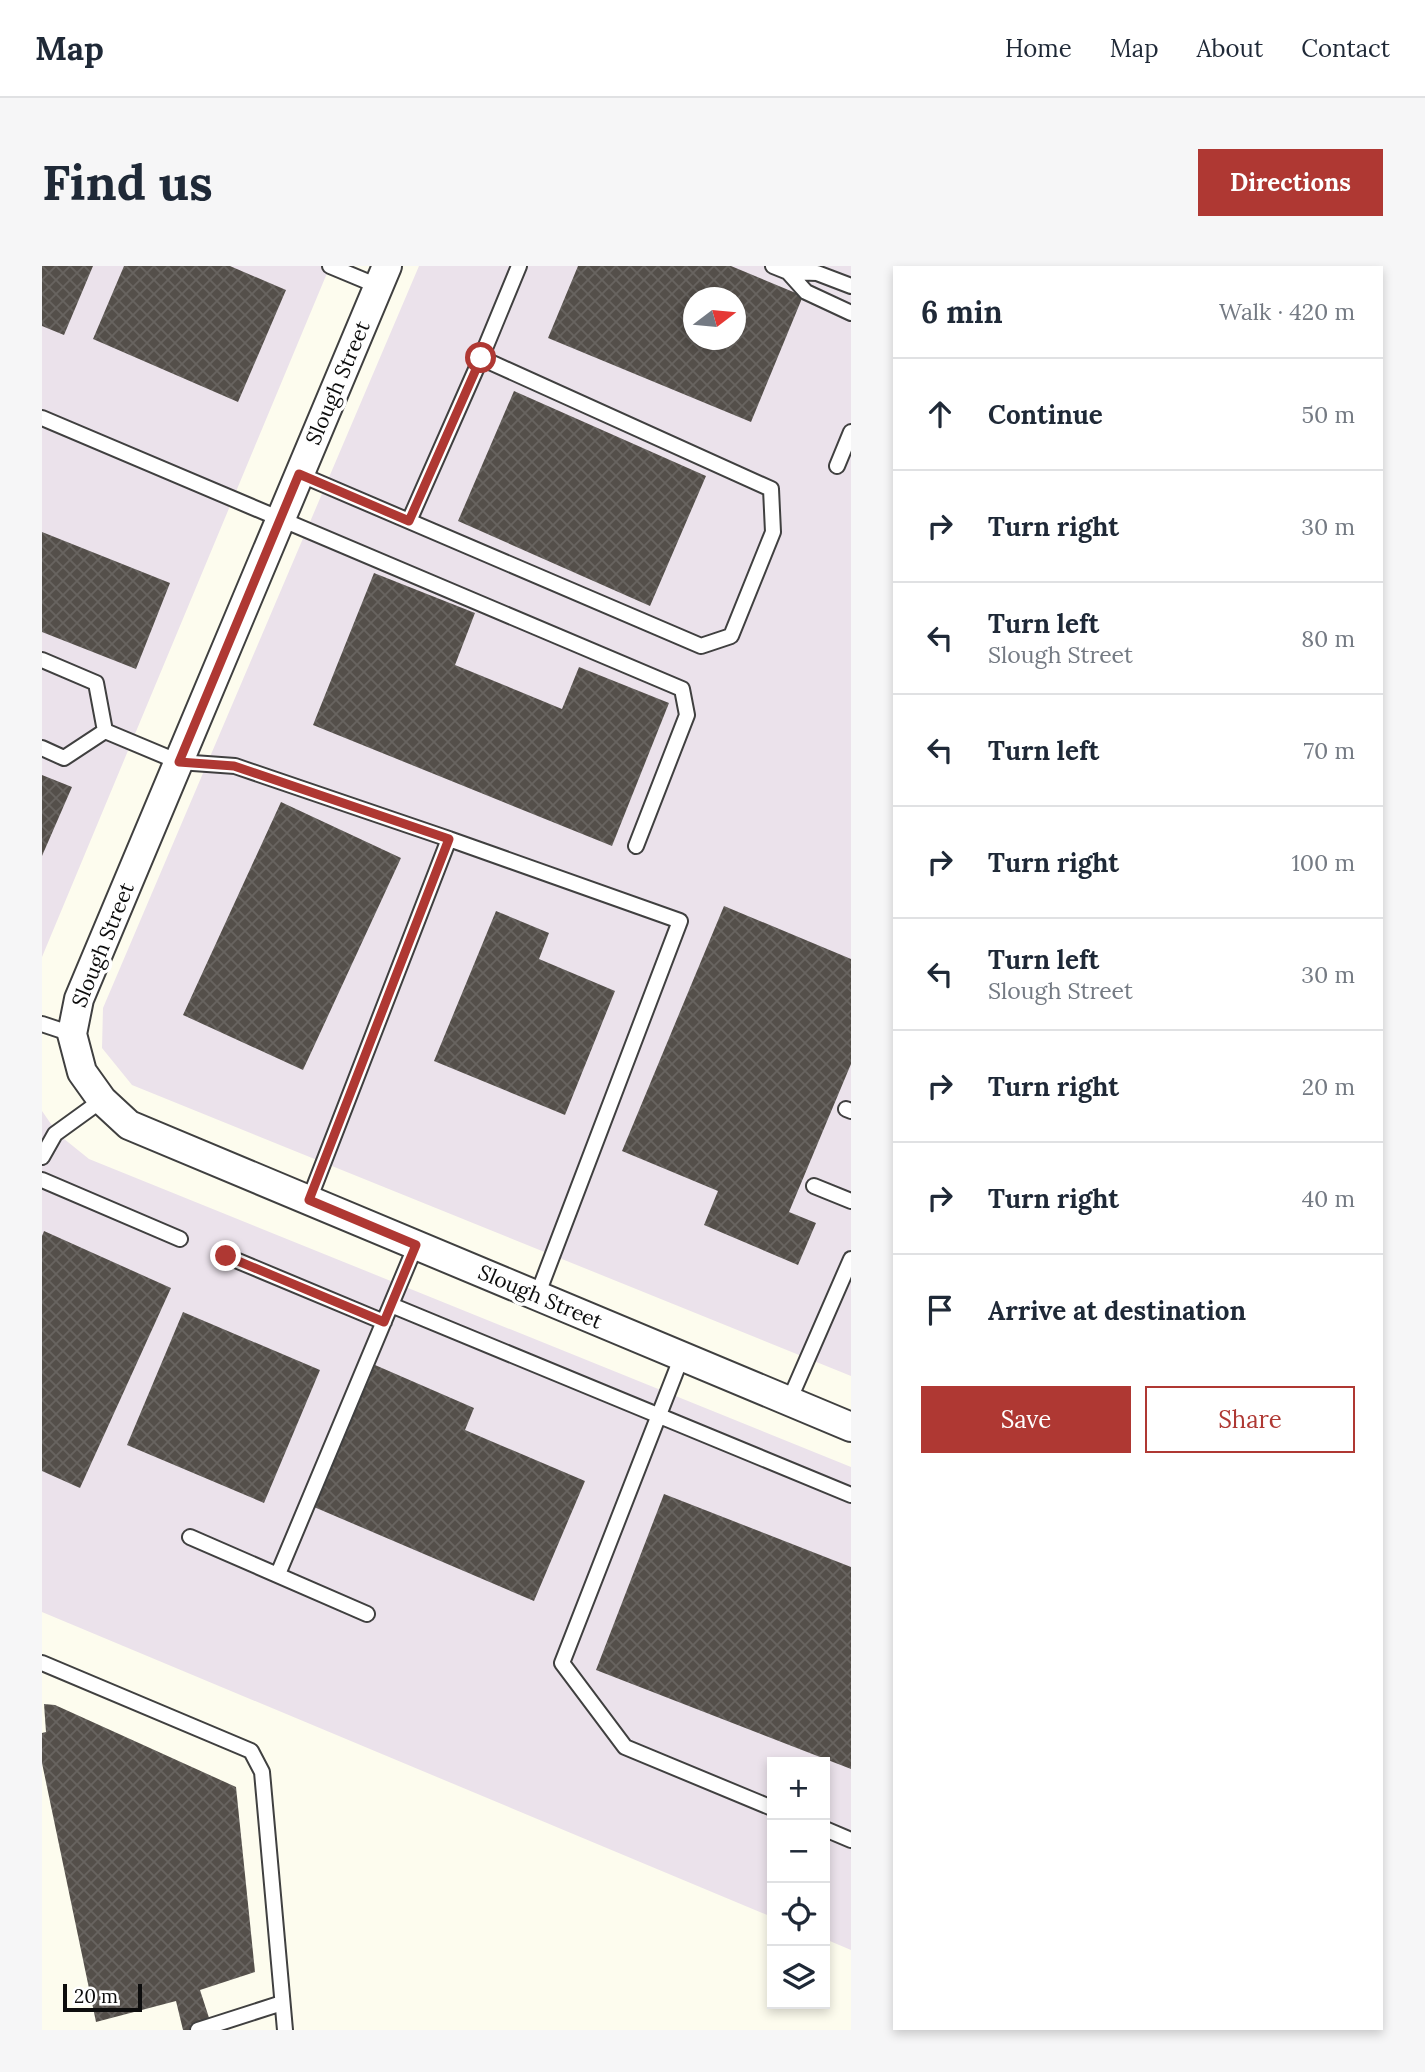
<!DOCTYPE html>
<html lang="en">
<head>
<meta charset="utf-8">
<style>
	body { margin:0; font-family:Lora,serif; background:#f6f6f7; color:#1f2937 }
	.controls { position:absolute; right:21px; bottom:21px; display:grid; overflow:hidden; border-radius:0px; box-shadow:0 4px 10px #0003 }
	.controls button { width:63px; height:63px; display:grid; place-items:center; padding:0; border:0; border-bottom:2px solid #e0e1e3; background:#fff; color:#1f2937; font:35px sans-serif }
	.compass { position:absolute; left:641px; top:21px; width:63px; height:63px; border-radius:50%; background:#fff; box-shadow:0 4px 10px #0003; rotate:74deg }
	.scale { position:absolute; left:21px; bottom:18px; width:79px; box-sizing:border-box; padding-left:7px; border:4px solid #0d0d0d; border-top:0; font-size:19px; line-height:24px; white-space:nowrap; color:#0d0d0d; -webkit-text-stroke:5px #fff; paint-order:stroke }
	.stop { position:absolute; width:21px; height:21px; margin:-16px; border:5px solid #af3833; border-radius:50%; background:#fff }
	.stop.end { background:#af3833; border-color:#fff; box-shadow:0 2px 7px #0008 }
	.list { margin:0; padding:0; list-style:none }
	h2 { display:flex; justify-content:space-between; align-items:center; height:91px; margin:0; padding:0 28px; font-size:30px }
	h2 small { font-size:23px; font-weight:400; color:#747a83 }
	.list li { display:grid; grid-template-columns:46px 1fr auto; gap:21px; align-items:center; box-sizing:border-box; height:112px; padding:0 28px; border-top:2px solid #e0e1e3 }
	.list b { display:block; font-size:26px; white-space:nowrap }
	.list p { margin:0; font-size:23px; white-space:nowrap; color:#747a83 }
	.list em { font-size:23px; font-style:normal; color:#747a83 }
	.actions { display:flex; gap:14px; padding:21px 28px }
	.actions a { flex:1; padding:16px 0; border:2px solid #af3833; border-radius:0px; text-align:center; font-size:24px; color:#af3833 }
	.actions .main { background:#af3833; color:#fff }
	.icon { flex:none; width:38px; height:38px; fill:none; stroke:currentColor; stroke-width:2; stroke-linecap:round; stroke-linejoin:round }
	.map { position:relative; flex:none; width:809px; height:1764px; overflow:hidden; border-radius:0px }
	header { display:flex; align-items:center; gap:42px; box-sizing:border-box; height:98px; padding:0 35px; background:#fff; border-bottom:2px solid #e0e1e3 }
	header strong { font-size:33px }
	nav { display:flex; gap:38px; margin-inline-start:auto; font-size:24px }
	.intro { display:flex; align-items:center; justify-content:space-between; box-sizing:border-box; height:168px; padding:0 42px }
	h1 { margin:0; font-size:49px }
	.button { padding:18px 32px; border-radius:0px; background:#af3833; color:#fff; font-size:24px; font-weight:700 }
	main { display:flex; gap:42px; padding:0 42px }
	aside { flex:1; background:#fff; border-radius:0px; box-shadow:0 4px 10px #0003 }
	.map>svg:first-child { display:block }
	.industrial { fill:#ebe2eb; fill-rule:evenodd }
	.building { fill:url(#building-cross-hatch); fill-rule:evenodd }
	.lines { fill:none; stroke-linecap:round; stroke-linejoin:round }
	.service-casing { stroke:#404040; stroke-width:18 }
	.minor-casing { stroke:#404040; stroke-width:32 }
	.service { stroke:#fff; stroke-width:14 }
	.minor { stroke:#fff; stroke-width:28 }
	.route { stroke:#af3833; stroke-width:9 }
	.labels { text-anchor:middle; stroke-width:7; stroke-linejoin:round; paint-order:stroke }
	.street-label { font-size:21px; fill:#0d0d0d; stroke:#fff }
</style>
</head>
<body>
<header>
<strong>Map</strong>
<nav><a>Home</a><a>Map</a><a>About</a><a>Contact</a></nav>
</header>
<div class="intro"><h1>Find us</h1><a class="button">Directions</a></div>
<main>
<div class="map">
<svg width="809" height="1764" viewBox="0 0 809 1764">
	<defs>
		<pattern id="building-cross-hatch" width="8" height="8" patternUnits="userSpaceOnUse" patternTransform="scale(1.75)"><rect width="8" height="8" fill="#544f4a"/><path d="M0 0l8 8M0 8l8-8" fill="none" stroke="#686460"/></pattern>
	</defs>
	<rect width="100%" height="100%" fill="#fdfcee"/>
	<path class="industrial" d="M0,0H288L0,691Z
		M377,0H809V1110L90,819L60,782L61,742ZM652,32H694V74H652Z
		M0,845L16,868L47,893L809,1201V1684L783,1673V1496H730V1651L0,1346Z"/>
	<path class="building" d="M0,0H51L22,69L0,60Z
		M82,0H188L244,24L196,136L51,73Z
		M536,0H689L761,30L709,156L506,72ZM652,32H694V74H652Z
		M472,125L664,210L608,340L416,255Z
		M0,266L128,317L94,403L0,366Z
		M332,307L433,347L413,399L520,443L537,401L627,437L570,580L271,459Z
		M0,509L30,521L0,590Z
		M239,536L359,592L261,804L141,749Z
		M682,640L809,693V798L747,946L774,957L756,999L662,959L676,925L580,885Z
		M454,645L507,667L497,693L573,725L523,849L392,795Z
		M2,965L129,1022L38,1222L0,1205V970Z
		M141,1046L278,1104L222,1237L85,1179Z
		M333,1099L432,1142L423,1164L543,1215L492,1335L272,1241Z
		M622,1228L809,1301V1503L554,1404Z
		M2,1438L13,1439L194,1521L213,1706L158,1724L171,1764H141L134,1735L54,1756L0,1497V1467L4,1466Z"/>
	<g class="lines">
		<defs>
			<path id="service" d="M288,0L336,20
				M731,0L746,6L764,26L809,47
				M746,6L775,7L809,20
				M439,92L477,0
				M0,152L640,423L645,449L594,580
				M795,200L809,166
				M257,208L659,380L689,370L731,266L729,223L439,92L367,255
				M0,394L54,417L63,465
				M0,482L22,492L63,465L137,496L193,500L407,573
				M0,758L30,768
				M804,843L809,845
				M0,891L13,868L60,834
				M0,914L138,973
				M772,920L809,935
				M267,934L407,573L638,655L495,1030
				M184,990L342,1056
				M349,1039L809,1229
				M640,1090L520,1397L583,1481L730,1542
				M747,1135L809,993
				M148,1271L325,1348
				M236,1308L374,979
				M0,1397L209,1485L220,1506L243,1764
				M783,1563L809,1574
				M156,1764L240,1737"/>
			<path id="minor" d="M345,0L37,733L30,768L40,806L60,834L87,859L809,1161"/>
		</defs>
		<use href="#service" class="service-casing"/>
		<use href="#minor" class="minor-casing"/>
		<use href="#service" class="service"/>
		<use href="#minor" class="minor"/>
	</g>
	<g class="lines">
		<path class="route" d="M184,990L342,1056L374,979L267,934L407,573L192,500L137,496L257,208L367,255L439,92"/>
	</g>
	<g class="labels">
		<g class="street-label">
			<text transform="translate(296 117) rotate(-67)" y="7">Slough Street</text>
			<text transform="translate(61 679) rotate(-68)" y="7">Slough Street</text>
			<text transform="translate(498 1031) rotate(23)" y="7">Slough Street</text>
		</g>
	</g>
</svg>
<div class="controls">
<button>+</button>
<button>−</button>
<button><svg class="icon" aria-label="locate" viewBox="0 0 24 24"><circle cx="12" cy="12" r="6"/><path d="M12 2v4M12 18v4M2 12h4M18 12h4"/></svg></button>
<button><svg class="icon" aria-label="layers" viewBox="0 0 24 24"><path d="M12 4l9 5-9 5-9-5zM3 14l9 5 9-5"/></svg></button>
</div>
<svg class="compass" viewBox="-18 -18 36 36"><path d="M0-13l5 13h-10z" fill="#e53935"/><path d="M0 13l5-13h-10z" fill="#747a83"/></svg>
<div class="scale">20 m</div>
<div class="stop" style="left:439px;top:92px"></div>
<div class="stop end" style="left:184px;top:990px"></div>
</div>
<aside>
<h2>6 min<small>Walk · 420 m</small></h2>
<ul class="list">
<li><svg class="icon" aria-label="ahead" viewBox="0 0 24 24"><path d="M12 20V5M6 11l6-6 6 6"/></svg><div><b>Continue</b></div><em>50 m</em></li>
<li><svg class="icon" aria-label="right" viewBox="0 0 24 24"><path d="M7 20v-9h11M14 6l5 5-5 5"/></svg><div><b>Turn right</b></div><em>30 m</em></li>
<li><svg class="icon" aria-label="left" viewBox="0 0 24 24"><path d="M17 20v-9H6M10 6l-5 5 5 5"/></svg><div><b>Turn left</b><p>Slough Street</p></div><em>80 m</em></li>
<li><svg class="icon" aria-label="left" viewBox="0 0 24 24"><path d="M17 20v-9H6M10 6l-5 5 5 5"/></svg><div><b>Turn left</b></div><em>70 m</em></li>
<li><svg class="icon" aria-label="right" viewBox="0 0 24 24"><path d="M7 20v-9h11M14 6l5 5-5 5"/></svg><div><b>Turn right</b></div><em>100 m</em></li>
<li><svg class="icon" aria-label="left" viewBox="0 0 24 24"><path d="M17 20v-9H6M10 6l-5 5 5 5"/></svg><div><b>Turn left</b><p>Slough Street</p></div><em>30 m</em></li>
<li><svg class="icon" aria-label="right" viewBox="0 0 24 24"><path d="M7 20v-9h11M14 6l5 5-5 5"/></svg><div><b>Turn right</b></div><em>20 m</em></li>
<li><svg class="icon" aria-label="right" viewBox="0 0 24 24"><path d="M7 20v-9h11M14 6l5 5-5 5"/></svg><div><b>Turn right</b></div><em>40 m</em></li>
<li><svg class="icon" aria-label="arrive" viewBox="0 0 24 24"><path d="M6 21V4h12l-3 4 3 4H6"/></svg><div><b>Arrive at destination</b></div></li>
</ul>
<div class="actions"><a class="main">Save</a><a>Share</a></div>
</aside>
</main>
</body>
</html>
